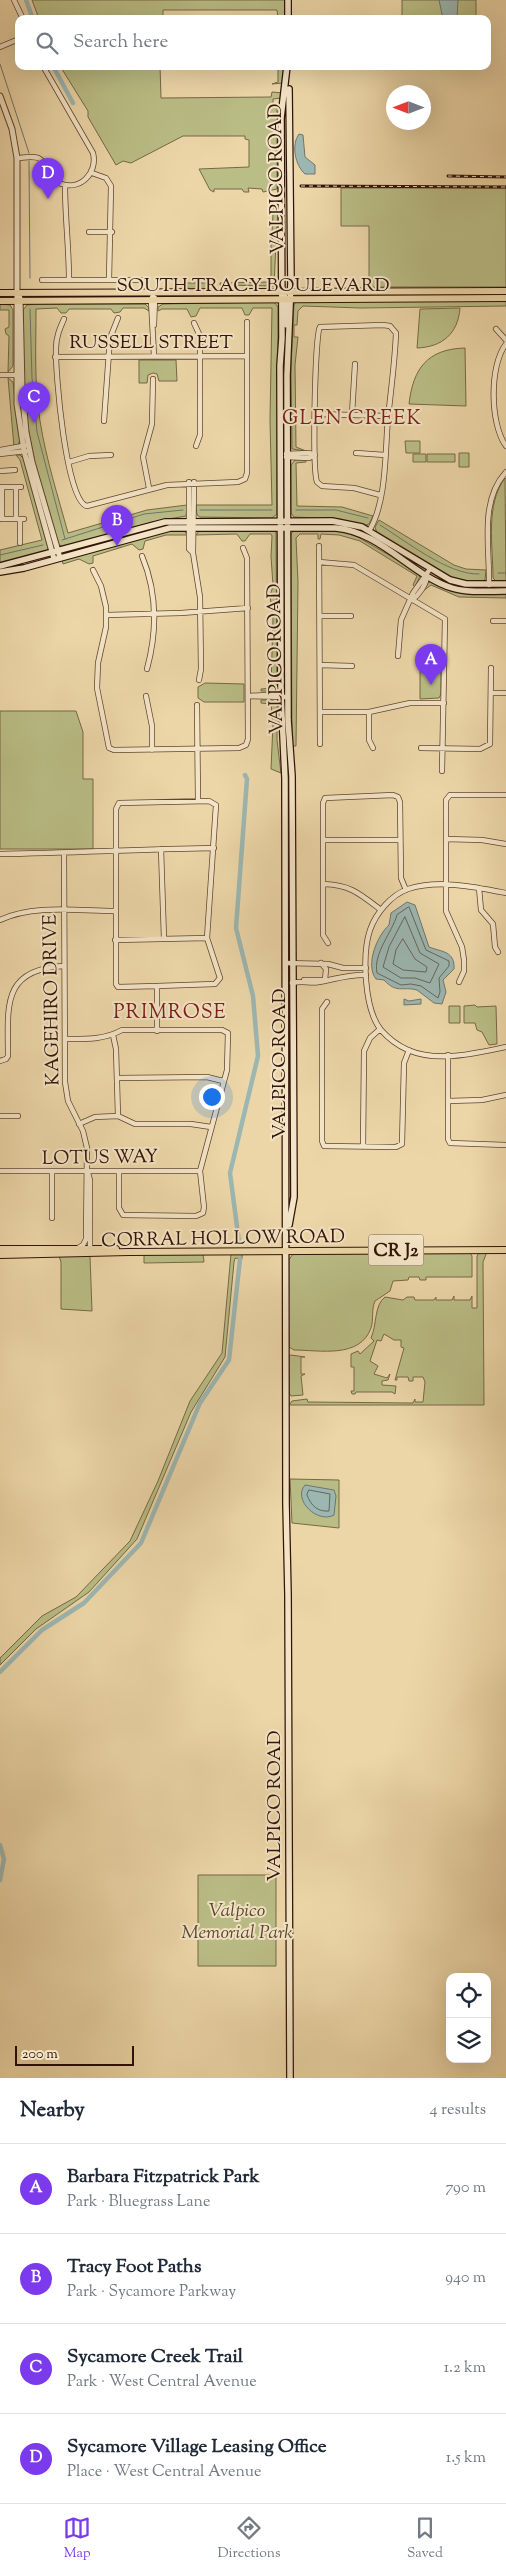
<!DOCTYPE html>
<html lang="en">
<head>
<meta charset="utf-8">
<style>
	body { margin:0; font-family:"Sorts Mill Goudy",serif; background:#f6f6f7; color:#1f2937 }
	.controls { position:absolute; right:15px; bottom:15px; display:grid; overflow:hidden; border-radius:10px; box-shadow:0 5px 20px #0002 }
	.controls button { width:45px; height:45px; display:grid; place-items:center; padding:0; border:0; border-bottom:1px solid #e0e1e3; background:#fff; color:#1f2937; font:25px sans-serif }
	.compass { position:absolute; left:386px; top:85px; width:45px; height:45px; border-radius:50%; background:#fff; box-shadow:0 5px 20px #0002; rotate:270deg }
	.scale { position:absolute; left:15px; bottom:12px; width:119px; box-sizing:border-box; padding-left:5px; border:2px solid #311307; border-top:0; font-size:14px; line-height:18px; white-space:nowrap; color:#311307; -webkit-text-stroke:4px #f3e4c6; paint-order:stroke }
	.you { position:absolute; left:211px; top:1096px; width:18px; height:18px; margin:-12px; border:4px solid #fff; border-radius:50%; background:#1a73e8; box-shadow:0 0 0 8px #1a73e833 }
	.badge { display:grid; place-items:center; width:32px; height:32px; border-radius:50%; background:#7c3aed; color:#fff; font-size:16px; font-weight:700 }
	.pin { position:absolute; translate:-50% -41px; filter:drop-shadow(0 1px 2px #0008) }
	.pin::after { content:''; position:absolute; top:26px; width:18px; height:15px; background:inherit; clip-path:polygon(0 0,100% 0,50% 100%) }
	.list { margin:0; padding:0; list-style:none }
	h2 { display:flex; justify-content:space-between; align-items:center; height:65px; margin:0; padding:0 20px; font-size:21px }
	h2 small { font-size:16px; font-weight:400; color:#747a83 }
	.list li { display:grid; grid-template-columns:32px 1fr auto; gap:15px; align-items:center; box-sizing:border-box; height:90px; padding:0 20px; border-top:1px solid #e0e1e3 }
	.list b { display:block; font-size:19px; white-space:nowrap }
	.list p { margin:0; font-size:16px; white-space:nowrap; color:#747a83 }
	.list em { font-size:16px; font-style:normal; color:#747a83 }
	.icon { flex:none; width:28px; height:28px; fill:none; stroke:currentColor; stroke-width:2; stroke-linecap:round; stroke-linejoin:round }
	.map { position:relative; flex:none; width:506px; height:2078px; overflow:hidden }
	.search { position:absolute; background:#fff; box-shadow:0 5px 20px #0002; left:15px; right:15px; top:15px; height:55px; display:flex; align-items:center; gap:12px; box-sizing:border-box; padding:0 18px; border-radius:10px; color:#747a83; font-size:19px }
	.sheet { height:425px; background:#fff }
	nav { display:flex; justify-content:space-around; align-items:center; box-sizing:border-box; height:70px; border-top:1px solid #e0e1e3; background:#fff; font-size:14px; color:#747a83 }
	nav a { display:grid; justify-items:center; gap:2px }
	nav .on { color:#7c3aed }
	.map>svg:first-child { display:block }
	.green { fill:#babd86; stroke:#766846 }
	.water { fill:#9cb7b2; stroke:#71756e }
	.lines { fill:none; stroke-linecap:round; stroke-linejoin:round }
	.shore { stroke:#66655c; stroke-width:1 }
	.stream { stroke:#71756e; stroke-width:1 }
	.canal { stroke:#9cb7b2; stroke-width:4.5 }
	.minor-casing { stroke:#60442f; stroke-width:6 }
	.tertiary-casing { stroke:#60442f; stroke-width:7 }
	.secondary-casing { stroke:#311307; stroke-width:8 }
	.primary-casing { stroke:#311307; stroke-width:8 }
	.minor { stroke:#f3e4c6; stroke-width:4.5 }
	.tertiary { stroke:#f3e4c6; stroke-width:5 }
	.secondary { stroke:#f3e4c6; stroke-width:5.5 }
	.primary { stroke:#ecd6a8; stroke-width:6 }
	.rail-casing { stroke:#311307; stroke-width:3 }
	.rail { stroke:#f3e4c6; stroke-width:1; stroke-dasharray:4; stroke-linecap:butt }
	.labels { text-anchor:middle; stroke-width:4; stroke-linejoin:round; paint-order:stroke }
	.shield { fill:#f3e4c6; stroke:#6b5240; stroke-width:1 }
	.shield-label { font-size:18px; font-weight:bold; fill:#311307 }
	.street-label { font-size:19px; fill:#311307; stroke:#f3e4c6 }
	.park-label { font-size:19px; font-style:italic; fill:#5a462d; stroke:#f3e4c6 }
	.neighbourhood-label { font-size:20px; letter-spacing:1px; fill:#7a1f14; stroke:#f3e4c6 }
</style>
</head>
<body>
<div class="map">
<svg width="506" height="2078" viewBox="0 0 506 2078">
	<rect width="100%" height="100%" fill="#ecd6a8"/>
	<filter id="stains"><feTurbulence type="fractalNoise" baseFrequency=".004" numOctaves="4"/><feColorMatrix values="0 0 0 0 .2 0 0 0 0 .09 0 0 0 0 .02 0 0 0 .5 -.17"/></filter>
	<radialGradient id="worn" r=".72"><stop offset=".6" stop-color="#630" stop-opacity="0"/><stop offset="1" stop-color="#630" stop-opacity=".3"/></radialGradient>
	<path class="green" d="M32,0H286L285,19H278L277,10H163V19H39Z
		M402,0H476V19H402Z
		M60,66H160L161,98L271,97L272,92L283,93L282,98L273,99V104L277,108V120L273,122V129L277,133V189L263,192L262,189L248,188L249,192H244L242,189H214V192L210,190L199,169L249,167V140L245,139V136H183L131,163L123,161L116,165L88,117V111Z
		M278,66H284L283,83L272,84L278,82Z
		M341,188H506V287H369V226H341Z
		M274,196C280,202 279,223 276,230L272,232Z
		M271,237L276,243L274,286L220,285V283L269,282L271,280Z
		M185,283H214L212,289H189Z
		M506,301V306L361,308L303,306L298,311L297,325H294V337H298L295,365L296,447L306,451L292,449L291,368L294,305L296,302Z
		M274,302L278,307L277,514L272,518L200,517L197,515L196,505H272L270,420L272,308H253L249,315H245L242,308H200L196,316L191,317L187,309H162L158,311V307L163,304Z
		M0,304L10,305L13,310V366L8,372L9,336L6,334L5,329L9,327V310H0Z
		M36,304H145L149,308V311L144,308H123L120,312L114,313L111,309H69L66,313H61L57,308L36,309C36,346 34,384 40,421C46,459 58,496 68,533L147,510L187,505L186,516L152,522L64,547L59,545L35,463L28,428L23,367V310L27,305Z
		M460,308C458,334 442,347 417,348L420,309Z
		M284,325L287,333L284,426L282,365Z
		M465,348L466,406L409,404C413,369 427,349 465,348Z
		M139,360H176L177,381H159L157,374L153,373L148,375L147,383H139Z
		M8,378L13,382L20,440L18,445L14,447Z
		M405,441H420V453H406Z
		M459,453H469V467H459Z
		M413,454H426V462H413Z
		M427,454H455V462H427Z
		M16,455H20L24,459L48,548L47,551L0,563V550L42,540L20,460Z
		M295,460H306V462L296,463L297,506L342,507L373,516L369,524L364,526L340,519L294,517L291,513V465Z
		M505,478L506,582H497L493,578C493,546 485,505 505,478Z
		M379,520L454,565L466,569L486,570L485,580C459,593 400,547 377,533L375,527Z
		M173,530H184L187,535H166L145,541L143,549L139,550L132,544L93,556V563L89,564L79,559L63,564L62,560Z
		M200,530H272L276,532L277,686L274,691H261V689L271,688L273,617L270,596L273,586L271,556L272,536L271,534H250L245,541H242L237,534L196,535Z
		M294,530H335L351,533L418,572L420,576L415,587L413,585L417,576L360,541L339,535L321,534L320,539H318V534H300L296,538L298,582L296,746H292L291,534Z
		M283,561L285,574V681H283Z
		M432,581L438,585L506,594V598L459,597L431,585L423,591L427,583Z
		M423,663H441V694L439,698L420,699V670Z
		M205,683L244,684V702H204L198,698V687Z
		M261,700H272L277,703V740L281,773L271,769L273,724L271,704L261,703Z
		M0,711H76L83,732V779H93V849H0Z
		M475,1005L477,1007L496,1006L497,1044L489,1045L482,1032L477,1030L475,1023H464V1006Z
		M449,1006H460V1023H449Z
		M487,1252L483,1262L484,1405H289L292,1401L307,1399L308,1402L413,1403L415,1399V1402H423L425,1382L423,1377H413V1381H409L408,1377H397V1380H395L404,1348L401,1347V1340H394L384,1334L381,1341L377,1340L370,1361L378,1366L374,1374L387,1378L390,1374L388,1380L382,1381V1385L396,1386L395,1394L392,1392H356L355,1394H352L351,1391H354V1367H351V1354L358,1351L360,1354L374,1341L371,1338C377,1325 374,1305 385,1297L403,1300L407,1297H414L415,1300H434L436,1297V1300H452L454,1296V1300H470L472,1296V1308H477V1256L479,1253Z
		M242,1253V1259L235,1258L234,1262L225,1357L191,1412L137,1539L89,1592L36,1629L0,1665V1658L42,1616L76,1597L130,1541L158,1481L190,1401L222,1353L231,1254Z
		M470,1253L472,1256V1277H426V1280H420L419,1277H409L408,1280L393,1281L390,1291L375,1301C371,1310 374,1319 371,1328C360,1359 319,1350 294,1350L289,1347L288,1261L293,1254Z
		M144,1254H203L204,1262L144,1263Z
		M59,1256H90L92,1311L61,1309V1262Z
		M291,1355L305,1357H301V1374H305L301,1376L303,1395L291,1396L289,1393V1356Z
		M290,1479L339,1480V1528L292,1523Z
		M198,1875H276V1966H198Z"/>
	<path class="water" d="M439,0H458L457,19H443Z
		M299,134L303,135L305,157L315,165V174H305C295,165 291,145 299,134Z
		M407,902L415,905L429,947C442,952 455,951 454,969L443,980L446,992L442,1004L434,1003L417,990C402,986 397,994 384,980L376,979C365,965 377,936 389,925L391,913Z
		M404,999L409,1001L421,999V1004L404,1005Z
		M305,1485L334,1490L336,1496L334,1515C318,1524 292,1500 305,1485Z"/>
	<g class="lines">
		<path class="shore" d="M409,907L426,950L449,961V966L439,978L440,992L438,998L421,986L411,984L401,985L377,973C373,953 392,933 397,915Z
			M405,917L420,953L439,964L430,983L415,978H401L383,967L389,947Z
			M403,939L415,959L427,967L426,972L403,970L393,964L396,950Z
			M309,1490L330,1494L329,1511C318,1512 311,1506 307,1495Z"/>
		<path class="stream" d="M0,64L29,153
			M29,161L30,278
			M30,309L32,378L37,432L65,539
			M200,510H272
			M296,510H336L368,518
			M380,525C406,541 448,575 479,574
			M62,540L144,514L183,510
			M0,555L43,545
			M498,573H506"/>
		<path class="canal" d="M26,0L33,19
			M53,66L73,103
			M239,1242L230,1173L258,1056L253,996L236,928L247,779L245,775
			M0,1672L42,1630L84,1603L141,1543L200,1403L229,1360L240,1259
			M0,1845L4,1859L0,1880"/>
		<defs>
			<path id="minor" d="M14,0L23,19
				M0,47L19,39
				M17,158C24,158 34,155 40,159C49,165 48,178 59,183C80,192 98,173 93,153L43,66
				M92,173L106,178L111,186L109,280
				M65,185C65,217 69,248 69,280
				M89,232H112
				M42,280H144
				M154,293L151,300L154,356
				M64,319C60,328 56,337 56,348C55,371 66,502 87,506L167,485L238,482L245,479L247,473V322
				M194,323L200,336V435L196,446
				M154,325L155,298
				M496,329L506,340
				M506,344C489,366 490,424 506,446
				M55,357L246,356
				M0,375H16
				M315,414L388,416
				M352,414L355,364
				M104,421L110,338L118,318
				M0,450L28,445
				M356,453L385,455
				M0,454L26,451
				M286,454L309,453L315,455
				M286,457L309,458L315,455
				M69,462L89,456L111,455
				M0,471L15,470
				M189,482V549L193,553L200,597L201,669L199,680
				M0,487H21
				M2,487V519
				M16,487V519
				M149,488L143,457L152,424L153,379
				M1,519H24
				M20,519V543
				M369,531C387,502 385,451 388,418C391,389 395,361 396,333L390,326L383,325L320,327C315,333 312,468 317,482L322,486L354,488L380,495
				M319,546L320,744
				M193,553L194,482
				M142,556C157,592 157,632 147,669
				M319,562L354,565L445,619L442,771
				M93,570L101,586L106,607V627L98,663L97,688L109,748L114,750L239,748L246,745L248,739L247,558L243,548
				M489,585C490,548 479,501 506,472
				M412,600C419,595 427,584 427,575
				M107,615L181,613L248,608
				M320,616H351
				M493,621H506
				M398,656L401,620L413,593L430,569
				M320,665L352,666
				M491,693H506
				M146,696L152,726V750
				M248,696L282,694
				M248,696L288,697
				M197,705L198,801
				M320,712H369L410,703H444
				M369,712V740L373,748
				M421,748L480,749L490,744L491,668
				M446,839L482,840L506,844
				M323,840H400
				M161,849L164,939
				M64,853L65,1082L68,1101L83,1131L87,1148L86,1239L83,1245L78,1248
				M0,854C72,853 142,849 214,848
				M324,884C351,885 360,894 381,910
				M479,888L481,910L493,924L495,947L498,952
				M506,893C476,887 438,879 408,889C391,895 376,913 370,930C362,954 364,1009 381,1030C388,1038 399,1046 408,1050C438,1063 476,1053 506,1047
				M0,920C34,904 78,911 114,911
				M115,940L207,938L220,978L215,984L157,986
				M328,943L323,935V803L325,798L393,795L398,797L400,802L401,878L406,890
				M285,963L328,964L343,968H366
				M304,980H325L326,969L321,963
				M459,982L464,971V960L462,947L446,911V800L450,795H506
				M292,983C305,980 309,984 319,982C337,979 348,974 366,975
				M327,1002L322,1009V1141L324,1146L396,1147L402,1144L404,1063L409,1050
				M157,1031V986L118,987L116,984V809L119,803L209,801L216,805L207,938
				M65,1039C85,1039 104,1040 122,1030H222L228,1033L227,1070L200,1171L204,1207L203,1213L196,1216L123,1215L119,1208V1171
				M448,1055V1139L450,1143L506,1145
				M0,1061L6,1059L8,1056C8,1007 1,969 64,966
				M118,1078L207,1077L223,1081
				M448,1101L482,1100L506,1095
				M0,1116H18
				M118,1116L135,1124H191L211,1127
				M79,1124L95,1117L118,1116L116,1049L113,1035
				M363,1147L364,1051L370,1038L380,1029
				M0,1171H200
				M88,1173L90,1180V1249
				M52,1218V1171"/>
			<path id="tertiary" d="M0,96L12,129L17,158V404L24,451L54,559
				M20,298L22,388L26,432L32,462L60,558"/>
			<path id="secondary" d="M288,19V0
				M287,66L281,118L282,338L280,366L281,694L285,778L286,1504L288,1594
				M289,89L291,282L287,375L288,720L292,776L294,1197L289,1225
				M285,297L287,325
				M0,566L165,522L332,521L362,527L450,580L466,584H506
				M0,572L24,568L170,528H336C381,532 411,575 452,588C469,593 488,591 506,591
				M288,1593L290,2078"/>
			<path id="primary" d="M0,293L506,291
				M0,301L506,298
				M0,1249H116
				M0,1255L129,1252L506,1250"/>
		</defs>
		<use href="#minor" class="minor-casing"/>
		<use href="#tertiary" class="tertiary-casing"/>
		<use href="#secondary" class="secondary-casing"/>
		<use href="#primary" class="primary-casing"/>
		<use href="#minor" class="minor"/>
		<use href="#tertiary" class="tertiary"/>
		<use href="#secondary" class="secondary"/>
		<use href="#primary" class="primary"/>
		<defs>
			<path id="rail" d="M448,176L506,177
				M301,186L506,187"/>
		</defs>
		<use href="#rail" class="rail-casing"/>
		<use href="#rail" class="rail"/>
	</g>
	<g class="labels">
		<rect class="shield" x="368.5" y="1234.5" width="55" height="31" rx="4"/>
		<g class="shield-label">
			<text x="396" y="1256">CR J2</text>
		</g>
		<g class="street-label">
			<text transform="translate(275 179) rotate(-91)" y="7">VALPICO ROAD</text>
			<text x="253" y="291">SOUTH TRACY BOULEVARD</text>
			<text x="151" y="348">RUSSELL STREET</text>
			<text transform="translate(274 659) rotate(-91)" y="7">VALPICO ROAD</text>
			<text transform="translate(50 1000) rotate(-91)" y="7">KAGEHIRO DRIVE</text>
			<text transform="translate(278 1064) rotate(-90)" y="7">VALPICO ROAD</text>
			<text transform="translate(100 1156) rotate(-1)" y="7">LOTUS WAY</text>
			<text transform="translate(223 1237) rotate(-1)" y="7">CORRAL HOLLOW ROAD</text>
			<text transform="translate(273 1806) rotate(-90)" y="7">VALPICO ROAD</text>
		</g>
		<g class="park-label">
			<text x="237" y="1916">Valpico<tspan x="237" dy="22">Memorial Park</tspan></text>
		</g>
		<g class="neighbourhood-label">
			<text x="352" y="424">GLEN CREEK</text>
			<text x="170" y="1018">PRIMROSE</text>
		</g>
	</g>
	<rect width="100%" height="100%" filter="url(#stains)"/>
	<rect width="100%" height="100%" fill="url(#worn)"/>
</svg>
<div class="controls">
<button><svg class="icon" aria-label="locate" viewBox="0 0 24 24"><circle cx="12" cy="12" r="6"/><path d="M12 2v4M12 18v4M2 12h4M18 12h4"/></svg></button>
<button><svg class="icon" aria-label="layers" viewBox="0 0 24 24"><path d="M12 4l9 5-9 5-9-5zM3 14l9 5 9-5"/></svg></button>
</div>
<svg class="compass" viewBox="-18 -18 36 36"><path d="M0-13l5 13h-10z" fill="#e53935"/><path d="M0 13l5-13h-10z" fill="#747a83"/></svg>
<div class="scale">200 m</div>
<div class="you"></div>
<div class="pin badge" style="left:431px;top:685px">A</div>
<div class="pin badge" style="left:117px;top:546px">B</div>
<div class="pin badge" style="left:34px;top:423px">C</div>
<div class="pin badge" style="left:48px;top:199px">D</div>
<div class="search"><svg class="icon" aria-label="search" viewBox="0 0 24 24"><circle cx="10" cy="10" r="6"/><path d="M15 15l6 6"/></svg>Search here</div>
</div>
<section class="sheet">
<h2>Nearby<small>4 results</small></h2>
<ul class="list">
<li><span class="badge">A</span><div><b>Barbara Fitzpatrick Park</b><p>Park · Bluegrass Lane</p></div><em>790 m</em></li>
<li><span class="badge">B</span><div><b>Tracy Foot Paths</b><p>Park · Sycamore Parkway</p></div><em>940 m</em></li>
<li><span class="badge">C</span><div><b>Sycamore Creek Trail</b><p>Park · West Central Avenue</p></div><em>1.2 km</em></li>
<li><span class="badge">D</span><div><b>Sycamore Village Leasing Office</b><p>Place · West Central Avenue</p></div><em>1.5 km</em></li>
</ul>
</section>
<nav>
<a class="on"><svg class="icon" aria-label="map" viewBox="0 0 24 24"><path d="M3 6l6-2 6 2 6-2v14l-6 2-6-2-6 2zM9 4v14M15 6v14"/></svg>Map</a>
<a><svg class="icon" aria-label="directions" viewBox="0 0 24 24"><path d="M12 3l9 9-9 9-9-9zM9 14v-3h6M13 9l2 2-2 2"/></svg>Directions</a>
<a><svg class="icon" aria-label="saved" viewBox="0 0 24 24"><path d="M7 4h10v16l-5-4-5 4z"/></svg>Saved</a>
</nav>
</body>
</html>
